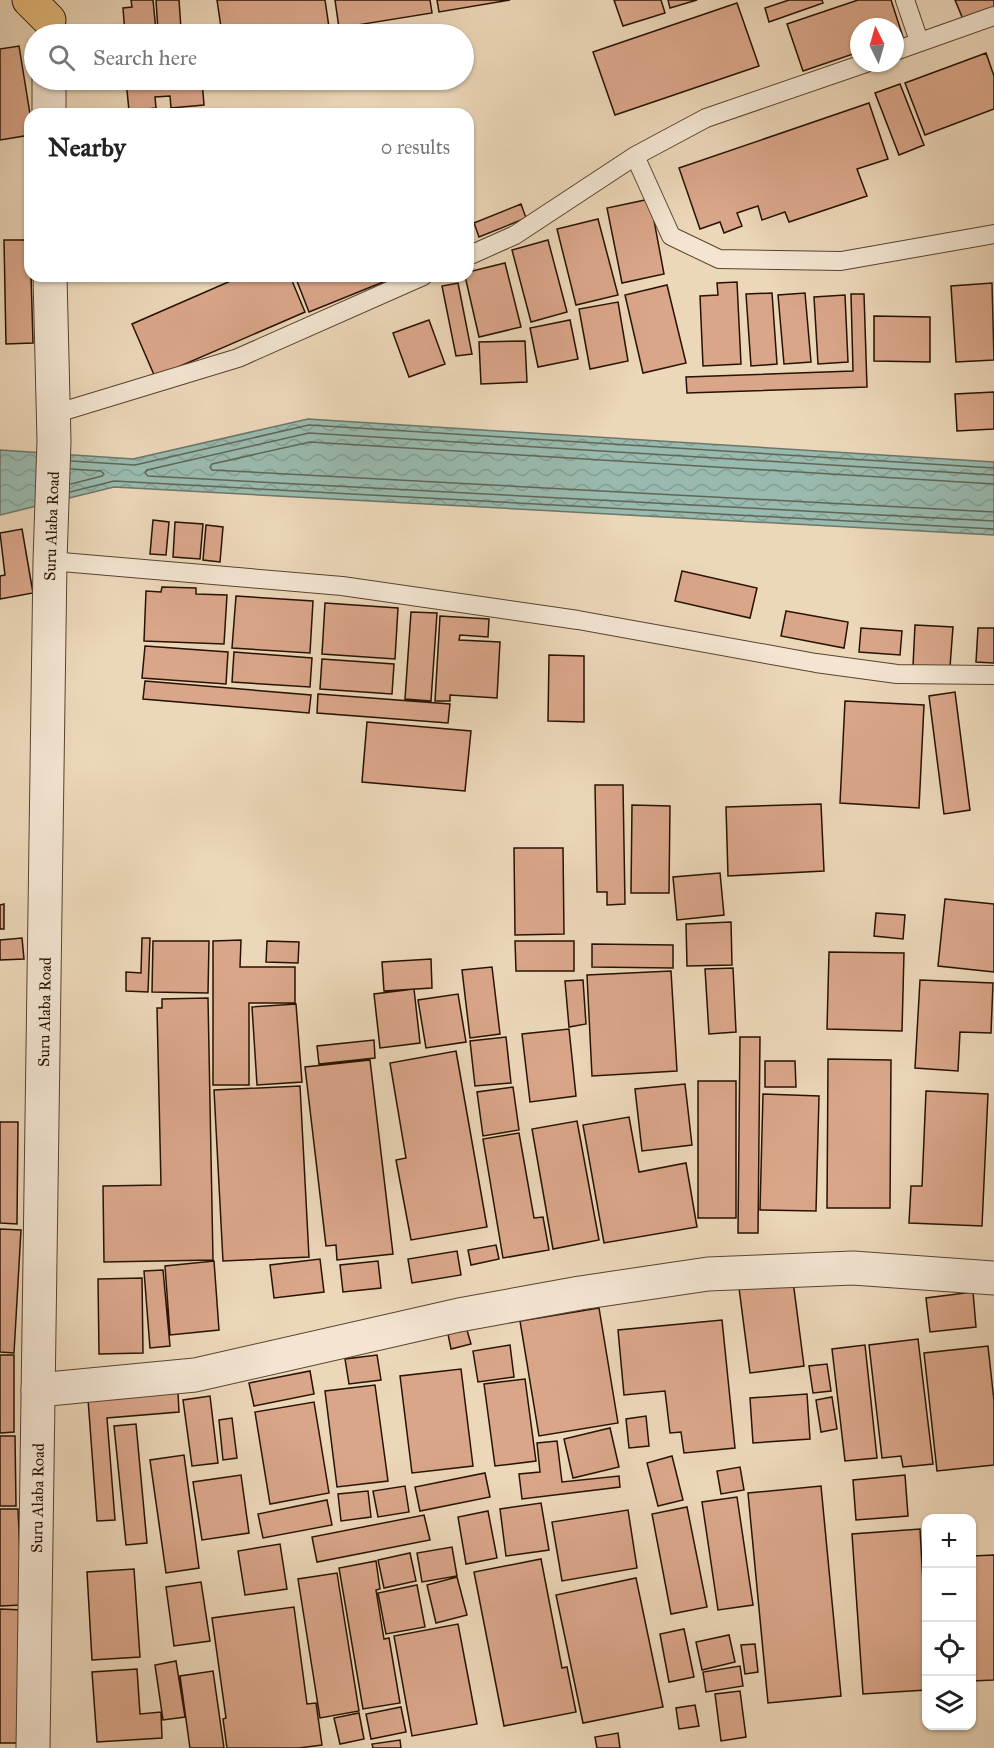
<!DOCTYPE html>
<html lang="en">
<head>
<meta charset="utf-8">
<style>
	body { margin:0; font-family:"IM FELL Great Primer",serif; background:#f2f2f2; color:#222 }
	.controls { position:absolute; right:18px; bottom:18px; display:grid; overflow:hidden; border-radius:12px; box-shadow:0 2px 4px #0004 }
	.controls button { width:54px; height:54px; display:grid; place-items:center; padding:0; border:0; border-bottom:2px solid #e0e0e0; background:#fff; color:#222; font:30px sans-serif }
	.compass { position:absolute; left:850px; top:18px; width:54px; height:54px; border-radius:50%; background:#fff; box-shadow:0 2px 4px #0004; rotate:355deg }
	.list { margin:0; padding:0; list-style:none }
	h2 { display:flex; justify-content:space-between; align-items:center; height:78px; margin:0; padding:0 24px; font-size:26px }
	h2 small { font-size:20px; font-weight:400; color:#767676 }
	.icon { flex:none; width:33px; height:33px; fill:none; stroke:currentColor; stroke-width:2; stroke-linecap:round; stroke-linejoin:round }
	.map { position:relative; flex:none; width:994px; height:1748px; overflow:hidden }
	.search { position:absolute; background:#fff; box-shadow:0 2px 4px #0004; left:24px; top:24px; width:450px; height:66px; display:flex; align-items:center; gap:15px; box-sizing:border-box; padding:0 21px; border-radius:33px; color:#767676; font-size:22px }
	.panel { position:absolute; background:#fff; box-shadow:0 2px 4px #0004; left:24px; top:108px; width:450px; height:174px; border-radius:18px }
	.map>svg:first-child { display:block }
	.water { fill:url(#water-waves); stroke:#6b7768; stroke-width:1.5 }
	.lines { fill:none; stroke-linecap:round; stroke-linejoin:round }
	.shore { stroke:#606657; stroke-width:1.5 }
	.building { fill:#daa68a; stroke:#271200; stroke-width:1.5 }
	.service-casing { stroke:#58432e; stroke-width:20 }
	.minor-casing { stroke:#58432e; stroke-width:35 }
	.tertiary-casing { stroke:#58432e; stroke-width:35 }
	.primary-casing { stroke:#271200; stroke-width:35 }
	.service { stroke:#f3e5d2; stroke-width:18 }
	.minor { stroke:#f3e5d2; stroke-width:33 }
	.tertiary { stroke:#f3e5d2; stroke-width:33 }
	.primary { stroke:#e6bc7c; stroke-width:33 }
	.labels { text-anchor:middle; stroke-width:4.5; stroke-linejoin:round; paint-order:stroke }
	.street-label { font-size:16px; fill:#271200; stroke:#f3e5d2 }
</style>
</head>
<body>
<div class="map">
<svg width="994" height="1748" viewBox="0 0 994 1748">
	<defs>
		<pattern id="water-waves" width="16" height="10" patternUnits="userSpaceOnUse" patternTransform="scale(1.5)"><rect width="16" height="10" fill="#99baae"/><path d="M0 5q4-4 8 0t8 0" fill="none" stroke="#849f94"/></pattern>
	</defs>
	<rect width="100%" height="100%" fill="#ecd7b9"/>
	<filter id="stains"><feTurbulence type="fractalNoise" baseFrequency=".00333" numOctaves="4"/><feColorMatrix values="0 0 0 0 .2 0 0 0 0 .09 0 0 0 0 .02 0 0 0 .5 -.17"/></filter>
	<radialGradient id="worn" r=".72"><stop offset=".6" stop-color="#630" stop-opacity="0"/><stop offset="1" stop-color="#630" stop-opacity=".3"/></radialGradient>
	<path class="water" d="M308,419L994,462V535L114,487L0,515V450L133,459Z"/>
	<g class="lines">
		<path class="shore" d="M71,461L135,465L309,425L994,468
			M994,475L309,433L147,470L145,473L148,476L994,521
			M71,484L102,476L104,474L101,471L71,469
			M994,484L310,442L212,464L210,467L212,470L994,512
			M70,492L114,481L994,529"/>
	</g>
	<path class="building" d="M131,0H153L156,31L125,34L123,8L132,7Z
		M156,0H179L181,29L158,31Z
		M217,0H325L330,34H222Z
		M335,0H430L432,13L339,28Z
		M437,0H510L439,12Z
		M614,0H661L665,13L623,26Z
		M668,0H697L670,8Z
		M789,0H822L823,3L769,22L765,8Z
		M858,0H891L903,37L895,40V27H859V52L803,71L787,24Z
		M955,0H994V10L965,24Z
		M737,3L759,66L615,115L593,52Z
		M19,46L30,114V135L0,140V49Z
		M986,53L994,76V109L925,135L905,83Z
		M126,80H202L204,105L171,108L170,96L155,97L156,108L129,111Z
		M900,84L924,145L899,155L875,93Z
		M869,103L888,159L857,169L867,196L789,222L785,212L762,220L758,206L737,213L742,226L724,233L720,222L700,229L679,168Z
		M650,199L664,274L622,283L607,208Z
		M521,204L526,218L479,237L474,223Z
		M598,219L618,295L576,305L557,229Z
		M4,240H30L33,343L6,344Z
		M548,240L567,312L531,322L512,250Z
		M505,263L521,327L479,337L465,276H468V272Z
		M242,276H290L305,312L155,377L132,324Z
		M295,276H398L309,312Z
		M737,282L741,364L703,366L700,296L718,295L717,283Z
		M458,283L472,354L456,356L442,286Z
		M992,283L994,360L956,362L951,286Z
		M667,285L686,363L643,373L625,295Z
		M772,293L777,364L751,366L746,294Z
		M805,293L811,362L784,364L778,295Z
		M851,294H864L867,387L687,393L686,377L853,371Z
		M845,295L848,362L818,364L814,297Z
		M618,302L628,361L590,369L579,309Z
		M874,316L930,317V362L874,361Z
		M429,320L445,364L409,377L393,333Z
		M570,320L578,359L538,367L530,328Z
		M525,341L527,382L481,384L479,342Z
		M994,392V429L957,431L955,394Z
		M153,520L169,522L166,555L150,554Z
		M175,522L203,524L200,559L173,557Z
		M206,525L223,527L220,562L203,560Z
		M22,529L33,593L0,599V576L5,575L0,533Z
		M682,571L757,588L750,618L675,601Z
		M162,587L196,588V594L227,595L224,644L144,641L146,591L161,592Z
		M236,596L313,601L310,653L232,648Z
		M325,603L398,608L395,659L322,654Z
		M786,611L848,622L844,648L781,636Z
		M411,612L437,613L431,701L405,699Z
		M440,616L489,619L488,637L460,635L459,640L500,642L497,698L450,695V701H435Z
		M915,625L953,627L950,667L913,666Z
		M861,628L902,631L900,655L859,652Z
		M978,628H994V663L976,662Z
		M145,646L228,652L226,684L142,678Z
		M234,652L312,658L310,687L232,682Z
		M549,655L584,656V722L548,721Z
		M322,659L394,664L392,694L320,689Z
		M145,681L311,695L309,713L143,699Z
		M955,692L970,810L944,814L929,696Z
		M318,694L450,704L448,723L317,713Z
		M845,701L924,705L919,808L840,803Z
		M367,722L471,731L465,791L362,782Z
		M595,785H623L625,904L607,905V892H597Z
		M821,804L824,871L728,876L726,807Z
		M632,805L670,806L669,893H631Z
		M514,848H563L564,934L515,935Z
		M720,873L724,915L677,920L673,877Z
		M945,899L994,904V972L938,966Z
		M4,904V929H0V905Z
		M876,913L905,915L903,939L874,936Z
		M731,922L732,965L687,966L686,924Z
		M22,938L24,959L0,960V940Z
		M142,938H150L148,992L126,991V972L141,973Z
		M241,940L240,967H295V1003H249V1085H213V941Z
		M153,941H209L208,993L152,992Z
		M267,941L299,942L298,963L266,962Z
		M515,941H574V971H516Z
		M592,944L673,945V968L592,967Z
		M829,952L904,953L902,1031L827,1029Z
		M431,959L432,988L384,991L382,962Z
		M492,967L500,1034L470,1038L462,970Z
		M733,968L736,1032L709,1034L705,969Z
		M671,971L677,1071L592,1076L587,975Z
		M583,980L586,1024L569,1027L565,981Z
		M920,980L993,983L991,1033L960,1032L958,1071L915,1068Z
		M414,989L420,1043L380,1048L374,994Z
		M458,994L466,1042L426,1048L418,1000Z
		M208,998L213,1260L104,1262L103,1186L161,1185L157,1008H162V999Z
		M296,1004L302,1082L257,1085L252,1007Z
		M569,1029L576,1096L530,1102L522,1034Z
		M506,1037L511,1083L475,1086L470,1041Z
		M740,1037H760L758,1233H738Z
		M374,1040L375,1058L319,1064L317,1046Z
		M456,1051L487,1227L411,1240L396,1160L406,1158L390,1063Z
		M828,1059L891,1060L890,1208H827Z
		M370,1060L393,1254L337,1260L336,1245L326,1246L305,1067Z
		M765,1061H795L796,1087H765Z
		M698,1081H736V1218H698Z
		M685,1084L692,1145L642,1151L635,1089Z
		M300,1086L309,1257L223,1261L214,1090Z
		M513,1087L519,1130L483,1136L477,1092Z
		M926,1091L988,1094L982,1226L909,1223L911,1186H922Z
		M763,1094L819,1096L816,1211L760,1210Z
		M629,1117L639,1172L686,1163L697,1227L604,1243L583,1125Z
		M577,1121L599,1240L553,1249L532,1129Z
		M0,1122H18L17,1224L0,1223Z
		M519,1133L534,1218L543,1217L549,1250L503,1258L483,1139Z
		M0,1229L21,1230L14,1353L0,1352Z
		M496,1245L499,1259L471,1265L468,1250Z
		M457,1251L461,1275L412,1283L408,1259Z
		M320,1259L324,1292L274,1298L270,1265Z
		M214,1261L219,1330L170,1335L165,1266Z
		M378,1261L381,1288L343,1292L340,1265Z
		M163,1270L170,1346L150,1348L144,1271Z
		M142,1278L143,1353L99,1354L98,1279Z
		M793,1281L804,1366L750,1373L739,1288Z
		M973,1292L976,1327L930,1332L926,1298Z
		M599,1308L618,1423L539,1436L520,1321Z
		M722,1320L735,1448L684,1453L681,1432L670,1433L665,1391L624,1395L618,1330Z
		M467,1330L471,1344L451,1349L448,1334Z
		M918,1339L933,1464L903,1467L901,1456L882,1458L869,1345Z
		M510,1345L514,1377L478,1382L473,1351Z
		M865,1345L877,1458L845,1461L832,1349Z
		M988,1346L994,1401V1465L937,1471L924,1353Z
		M0,1355H14V1432L0,1433Z
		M377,1355L381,1380L349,1384L345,1359Z
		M827,1364L831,1391L813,1393L809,1366Z
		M461,1369L473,1466L412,1473L400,1376Z
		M310,1371L314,1394L254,1406L249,1383Z
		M525,1379L536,1461L495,1466L484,1384Z
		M375,1385L388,1481L337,1487L325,1391Z
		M178,1393L179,1412L107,1418L115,1520L97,1521L88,1399Z
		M807,1394L810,1439L753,1443L750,1398Z
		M210,1396L218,1463L192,1466L183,1400Z
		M832,1397L837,1429L821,1432L816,1400Z
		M314,1402L329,1493L270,1504L255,1412Z
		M646,1416L649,1446L629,1448L626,1419Z
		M232,1418L237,1458L223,1460L219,1420Z
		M136,1424L147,1543L126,1545L114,1426Z
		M610,1428L619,1467L573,1478L564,1439Z
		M0,1436H15L16,1506H0Z
		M557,1441L562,1482L619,1476L620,1487L522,1499L519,1474L540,1472L537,1443Z
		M184,1455L199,1568L166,1573L150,1460Z
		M672,1456L683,1500L658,1506L647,1463Z
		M740,1467L744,1490L721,1494L717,1471Z
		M485,1473L490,1497L420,1511L415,1487Z
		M241,1475L249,1533L202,1540L193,1482Z
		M905,1475L908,1516L856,1520L853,1480Z
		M405,1486L409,1512L378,1517L373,1491Z
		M821,1486L841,1696L768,1703L748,1493Z
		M368,1491L371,1517L341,1521L338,1494Z
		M737,1497L753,1605L718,1610L702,1502Z
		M327,1500L332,1525L263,1538L258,1514Z
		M541,1503L549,1550L506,1556L500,1509Z
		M687,1507L707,1607L671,1614L652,1514Z
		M0,1509H18L22,1605L0,1606Z
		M628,1510L637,1568L562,1581L552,1522Z
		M488,1511L497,1558L466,1564L458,1517Z
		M424,1515L430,1540L317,1562L312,1537Z
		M920,1529L926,1637V1690L863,1694L852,1534Z
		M280,1544L287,1589L245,1595L238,1551Z
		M452,1547L457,1576L422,1582L417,1553Z
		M410,1553L416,1581L384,1588L378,1560Z
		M994,1555V1680L972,1681V1556Z
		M541,1559L562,1668L567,1667L576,1712L504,1726L474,1572Z
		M376,1561L380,1589L376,1590L384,1639L389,1638L400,1703L363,1709L339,1568Z
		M134,1569L140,1657L92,1660L87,1572Z
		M337,1573L359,1711L320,1718L298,1579Z
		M457,1577L467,1615L436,1623L427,1585Z
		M636,1578L663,1707L583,1723L556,1595Z
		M201,1582L210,1641L174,1646L166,1587Z
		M417,1585L425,1627L386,1634L378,1593Z
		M294,1607L307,1704L316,1703L322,1745L299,1748H227L223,1719L226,1718L212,1618Z
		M0,1609L24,1610L21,1743H0Z
		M458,1624L477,1724L412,1736L394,1636Z
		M684,1629L694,1677L669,1682L660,1634Z
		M729,1635L735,1662L702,1670L696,1642Z
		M755,1644L758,1672L745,1674L741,1645Z
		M176,1661L185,1717L163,1720L155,1665Z
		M740,1666L743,1686L706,1692L703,1672Z
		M137,1669L140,1714L161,1712L162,1738L97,1742L92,1672Z
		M213,1671L224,1748H190L180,1676Z
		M740,1691L746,1737L721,1741L715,1694Z
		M695,1705L699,1726L679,1729L676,1708Z
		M401,1707L406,1732L371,1739L366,1714Z
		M359,1713L364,1739L340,1744L334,1718Z
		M618,1733L620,1748H597L595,1737Z
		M400,1740L401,1748H373L372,1744Z"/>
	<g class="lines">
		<defs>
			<path id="service" d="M905,0L919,41
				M895,51L994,16
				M635,156L671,236L719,259L841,261L994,234
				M468,256L515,235L635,156L706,118L866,63
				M54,414L238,358L423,276
				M50,561L342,586L578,620L816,663L897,674L994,675"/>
			<path id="minor" d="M38,1390L195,1375L459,1315L580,1293L708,1274L853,1268L994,1278"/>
			<path id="tertiary" d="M49,80V114
				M33,1748L50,561L54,441L50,276"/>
			<path id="primary" d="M29,0L49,20"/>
		</defs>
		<use href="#service" class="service-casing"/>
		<use href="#minor" class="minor-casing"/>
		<use href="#tertiary" class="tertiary-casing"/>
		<use href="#primary" class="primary-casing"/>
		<use href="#service" class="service"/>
		<use href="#minor" class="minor"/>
		<use href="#tertiary" class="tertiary"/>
		<use href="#primary" class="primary"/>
	</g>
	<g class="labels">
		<g class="street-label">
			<text transform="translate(51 526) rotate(-88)" y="6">Suru Alaba Road</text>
			<text transform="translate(44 1012) rotate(-89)" y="6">Suru Alaba Road</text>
			<text transform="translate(37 1498) rotate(-89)" y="6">Suru Alaba Road</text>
		</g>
	</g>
	<rect width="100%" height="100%" filter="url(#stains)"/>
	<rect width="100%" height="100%" fill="url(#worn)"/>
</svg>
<div class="controls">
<button>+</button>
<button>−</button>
<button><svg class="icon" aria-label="locate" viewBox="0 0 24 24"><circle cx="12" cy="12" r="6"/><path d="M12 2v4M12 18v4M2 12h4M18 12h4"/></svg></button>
<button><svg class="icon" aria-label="layers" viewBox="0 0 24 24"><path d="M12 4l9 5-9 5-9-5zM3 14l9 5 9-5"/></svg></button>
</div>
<svg class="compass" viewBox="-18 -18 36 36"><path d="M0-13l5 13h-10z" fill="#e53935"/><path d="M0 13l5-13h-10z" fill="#767676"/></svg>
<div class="search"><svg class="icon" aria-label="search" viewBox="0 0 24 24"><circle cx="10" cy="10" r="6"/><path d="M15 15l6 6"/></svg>Search here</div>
<section class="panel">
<h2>Nearby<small>0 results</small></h2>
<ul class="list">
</ul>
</section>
</div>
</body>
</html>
